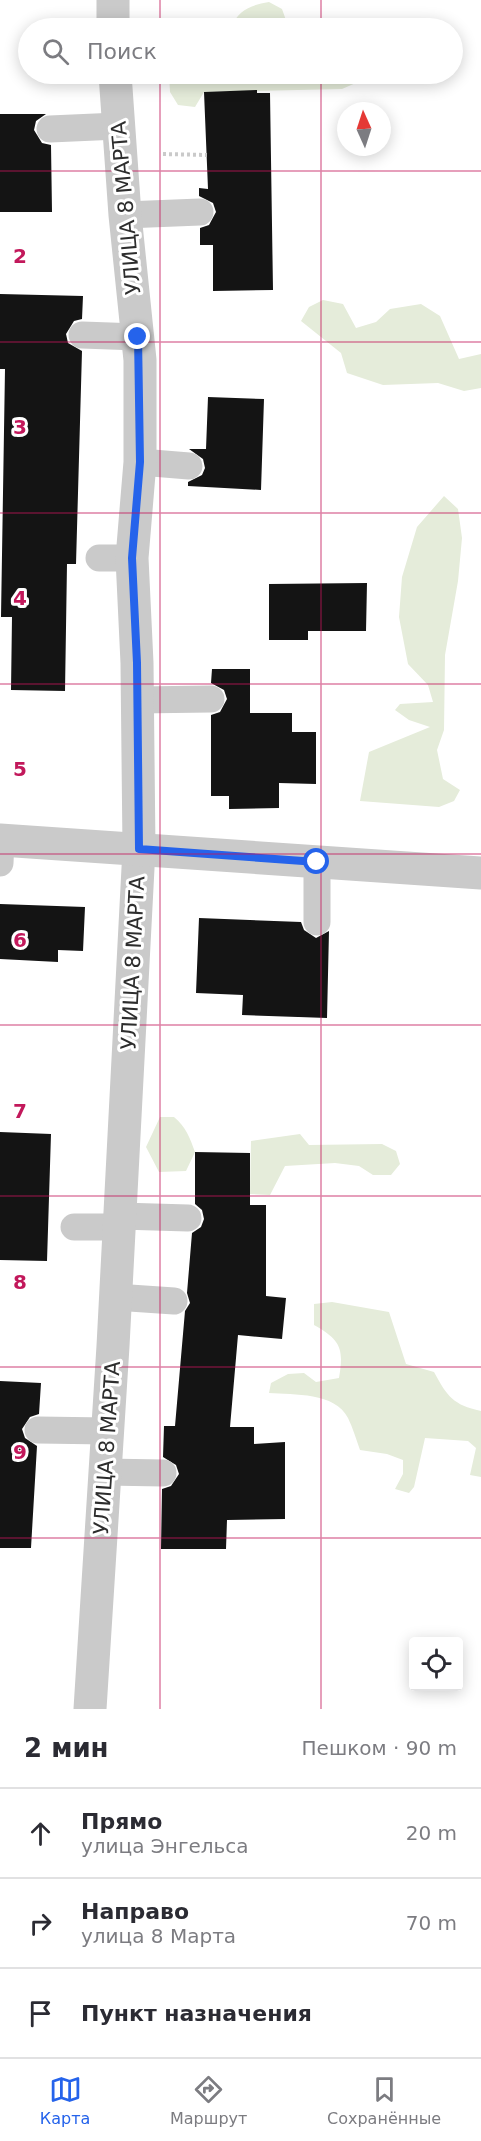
<!DOCTYPE html>
<html lang="ru">
<head>
<meta charset="utf-8">
<style>
	body { margin:0; font-family:"DejaVu Sans",sans-serif; background:#f7f7f7; color:#2b2b33 }
	.controls { position:absolute; right:18px; bottom:18px; display:grid; overflow:hidden; border-radius:6px; box-shadow:0 3px 15px #0003 }
	.controls button { width:54px; height:54px; display:grid; place-items:center; padding:0; border:0; border-bottom:2px solid #e1e1e2; background:#fff; color:#2b2b33; font:30px sans-serif }
	.compass { position:absolute; left:337px; top:102px; width:54px; height:54px; border-radius:50%; background:#fff; box-shadow:0 3px 15px #0003; rotate:357deg }
	.stop { position:absolute; width:18px; height:18px; margin:-14px; border:4px solid #2563eb; border-radius:50%; background:#fff }
	.stop.end { background:#2563eb; border-color:#fff; box-shadow:0 2px 6px #0008 }
	.list { margin:0; padding:0; list-style:none }
	h2 { display:flex; justify-content:space-between; align-items:center; height:78px; margin:0; padding:0 24px; font-size:26px }
	h2 small { font-size:20px; font-weight:400; color:#7c7c81 }
	.list li { display:grid; grid-template-columns:39px 1fr auto; gap:18px; align-items:center; box-sizing:border-box; height:90px; padding:0 24px; border-top:2px solid #e1e1e2 }
	.list b { display:block; font-size:22px; white-space:nowrap }
	.list p { margin:0; font-size:20px; white-space:nowrap; color:#7c7c81 }
	.list em { font-size:20px; font-style:normal; color:#7c7c81 }
	.icon { flex:none; width:33px; height:33px; fill:none; stroke:currentColor; stroke-width:2; stroke-linecap:round; stroke-linejoin:round }
	.map { position:relative; flex:none; width:481px; height:1709px; overflow:hidden }
	.search { position:absolute; background:#fff; box-shadow:0 3px 15px #0003; left:18px; right:18px; top:18px; height:66px; display:flex; align-items:center; gap:15px; box-sizing:border-box; padding:0 21px; border-radius:33px; color:#7c7c81; font-size:22px }
	.sheet { height:348px; background:#fff }
	nav { display:flex; justify-content:space-around; align-items:center; box-sizing:border-box; height:84px; border-top:2px solid #e1e1e2; background:#fff; font-size:16px; color:#7c7c81 }
	nav a { display:grid; justify-items:center; gap:3px }
	nav .on { color:#2563eb }
	.map>svg:first-child { display:block }
	.green { fill:#e5ecda }
	.building { fill:#141414 }
	.lines { fill:none; stroke-linecap:round; stroke-linejoin:round }
	.path { stroke:#cacaca; stroke-width:4; stroke-dasharray:3 3; stroke-linecap:butt }
	.service { stroke:#cacaca; stroke-width:27 }
	.minor { stroke:#cacaca; stroke-width:33 }
	.tertiary { stroke:#cacaca; stroke-width:33 }
	.route { stroke:#2563eb; stroke-width:8 }
	.grid { fill:none; stroke:#c2185b; stroke-width:1.5; stroke-opacity:0.55 }
	.labels { text-anchor:middle; stroke-width:6; stroke-linejoin:round; paint-order:stroke }
	.street-label { font-size:21px; fill:#2d2d2d; stroke:#fff }
	.grid-label { font-size:20px; text-anchor:middle; font-weight:bold; fill:#c2185b; stroke:#fff; stroke-width:6; stroke-linejoin:round; paint-order:stroke }
</style>
</head>
<body>
<div class="map">
<svg width="481" height="1709" viewBox="0 0 481 1709">
	<rect width="100%" height="100%" fill="#fff"/>
	<path class="green" d="M269,2L282,9L287,23L286,28H231C238,10 251,5 269,2Z
		M169,74H354L358,82L342,89L204,92L195,107L178,105L170,92Z
		M323,300L343,304L356,328L376,322L390,309L421,304L440,316L459,359L481,354V388L464,391L438,383L383,385L347,373L341,353L301,321L309,307Z
		M444,496L458,509L462,538L458,581L445,655L444,730L437,750L443,779L460,790L454,801L439,807L360,801L369,752L430,727L409,720L395,710L400,704L433,702L428,685L408,664L399,617L402,577L417,527Z
		M160,1117H174C186,1127 190,1138 195,1152L186,1171L159,1172L146,1147Z
		M300,1134L309,1145L382,1144L396,1151L400,1164L391,1175H373L359,1166L335,1163L285,1166L270,1195L250,1194L251,1141Z
		M332,1302L389,1312L406,1364L434,1372C447,1396 453,1405 481,1411V1477L470,1475L476,1448L468,1441L425,1438L414,1487L409,1493L395,1489L403,1474V1460L387,1454L360,1450C356,1439 353,1428 348,1418C335,1392 294,1395 269,1393L271,1383L288,1374L304,1373L316,1382L339,1378C344,1349 341,1340 314,1325V1304Z"/>
	<path class="building" d="M257,90V93H270L273,290L213,291V245H200V228L209,225L216,212L213,203L199,196V188L208,189L204,92Z
		M0,114H46L36,121L34,130L42,143L51,145L52,212H0Z
		M0,294L83,296L82,319L74,321L66,334L68,343L82,351L76,564H67L65,691L11,690L12,617H1L5,369H0Z
		M208,397L264,399L261,490L188,486V482L202,475L205,468L203,459L189,449H206Z
		M367,583L366,631H308V640H269V584Z
		M212,669H250V713H292V732H316V784L279,783V808L229,809V796H211V715L220,712L227,699L224,690L211,683Z
		M0,904L85,907L83,951L58,950V962L0,959Z
		M199,918L301,922L304,930L316,938L329,931L327,1018L242,1015L243,995L196,993Z
		M0,1132L51,1134L47,1261L0,1260Z
		M195,1152L250,1153V1205H266V1296L286,1298L282,1339L238,1335L230,1427H254V1444L285,1442V1519L227,1520L226,1549H161L162,1489L171,1486L179,1474L176,1465L163,1457L164,1426H175L185,1311L190,1303L187,1293L192,1233L201,1227L204,1219L202,1210L195,1204Z
		M0,1381L41,1383L39,1414L30,1417L22,1429L25,1438L37,1446L31,1548H0Z"/>
	<g class="lines">
		<path class="path" d="M163,154L207,155"/>
		<path class="service" d="M50,129L118,126
			M125,215L200,212
			M82,335L138,337
			M140,462L189,466
			M99,558H132
			M137,700L211,699
			M317,862V922
			M0,863L1,840
			M120,1216L188,1218
			M74,1227H119
			M115,1297L174,1301
			M38,1430L108,1431
			M105,1472L163,1473"/>
		<path class="minor" d="M113,0V28
			M90,1709L113,1346L139,849L137,663L132,558L140,462V360L125,215L115,74"/>
		<path class="tertiary" d="M0,840L481,873"/>
	</g>
	<g class="lines">
		<path class="route" d="M138,337L140,462L132,558L137,663L139,849L317,862"/>
	</g>
	<path class="grid" d="M160,0V28M321,0V28M160,74V1709M321,74V1709M0,171H481M0,342H481M0,513H481M0,684H481M0,854H481M0,1025H481M0,1196H481M0,1367H481M0,1538H481"/>
	<g class="labels">
		<g class="street-label">
			<text transform="translate(126 208) rotate(-95)" y="7">УЛИЦА 8 МАРТА</text>
			<text transform="translate(133 963) rotate(-87)" y="7">УЛИЦА 8 МАРТА</text>
			<text transform="translate(107 1448) rotate(-86)" y="7">УЛИЦА 8 МАРТА</text>
		</g>
	</g>
	<g class="grid-label">
		<text x="20" y="263">2</text>
		<text x="20" y="434">3</text>
		<text x="20" y="605">4</text>
		<text x="20" y="776">5</text>
		<text x="20" y="947">6</text>
		<text x="20" y="1118">7</text>
		<text x="20" y="1289">8</text>
		<text x="20" y="1459">9</text>
	</g>
</svg>
<div class="controls">
<button><svg class="icon" aria-label="locate" viewBox="0 0 24 24"><circle cx="12" cy="12" r="6"/><path d="M12 2v4M12 18v4M2 12h4M18 12h4"/></svg></button>
</div>
<svg class="compass" viewBox="-18 -18 36 36"><path d="M0-13l5 13h-10z" fill="#e53935"/><path d="M0 13l5-13h-10z" fill="#7c7c81"/></svg>
<div class="stop" style="left:317px;top:862px"></div>
<div class="stop end" style="left:138px;top:337px"></div>
<div class="search"><svg class="icon" aria-label="search" viewBox="0 0 24 24"><circle cx="10" cy="10" r="6"/><path d="M15 15l6 6"/></svg>Поиск</div>
</div>
<section class="sheet">
<h2>2 мин<small>Пешком · 90 m</small></h2>
<ul class="list">
<li><svg class="icon" aria-label="ahead" viewBox="0 0 24 24"><path d="M12 20V5M6 11l6-6 6 6"/></svg><div><b>Прямо</b><p>улица Энгельса</p></div><em>20 m</em></li>
<li><svg class="icon" aria-label="right" viewBox="0 0 24 24"><path d="M7 20v-9h11M14 6l5 5-5 5"/></svg><div><b>Направо</b><p>улица 8 Марта</p></div><em>70 m</em></li>
<li><svg class="icon" aria-label="arrive" viewBox="0 0 24 24"><path d="M6 21V4h12l-3 4 3 4H6"/></svg><div><b>Пункт назначения</b></div></li>
</ul>
</section>
<nav>
<a class="on"><svg class="icon" aria-label="map" viewBox="0 0 24 24"><path d="M3 6l6-2 6 2 6-2v14l-6 2-6-2-6 2zM9 4v14M15 6v14"/></svg>Карта</a>
<a><svg class="icon" aria-label="directions" viewBox="0 0 24 24"><path d="M12 3l9 9-9 9-9-9zM9 14v-3h6M13 9l2 2-2 2"/></svg>Маршрут</a>
<a><svg class="icon" aria-label="saved" viewBox="0 0 24 24"><path d="M7 4h10v16l-5-4-5 4z"/></svg>Сохранённые</a>
</nav>
</body>
</html>
